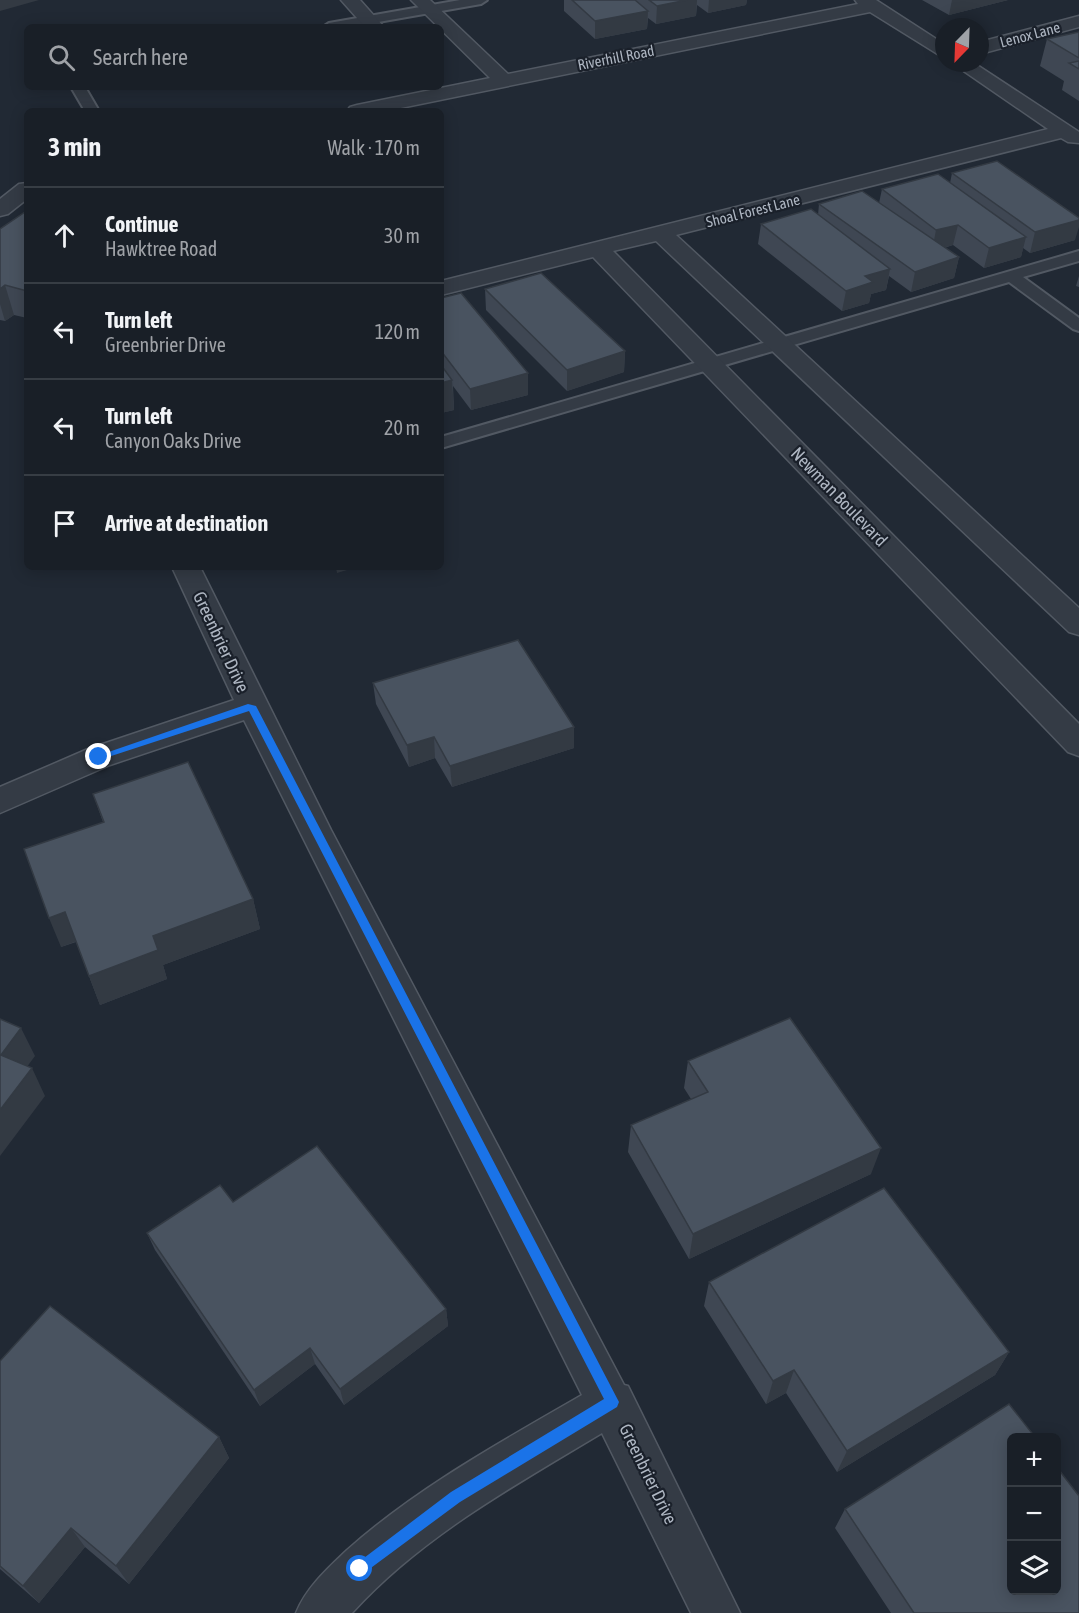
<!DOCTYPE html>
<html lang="en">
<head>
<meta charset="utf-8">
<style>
	body { margin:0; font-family:"Asap Condensed",sans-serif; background:#22272f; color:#f1f3f6 }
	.controls { position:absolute; right:18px; bottom:18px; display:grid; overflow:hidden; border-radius:9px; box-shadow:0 3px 15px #0003 }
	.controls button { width:54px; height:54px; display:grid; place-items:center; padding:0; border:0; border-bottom:2px solid #373d44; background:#191f27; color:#f1f3f6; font:30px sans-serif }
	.compass { position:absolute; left:935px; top:18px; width:54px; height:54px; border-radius:50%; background:#191f27; box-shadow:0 3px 15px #0003; rotate:203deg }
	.stop { position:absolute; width:18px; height:18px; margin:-14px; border:4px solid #1a73e8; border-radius:50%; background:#fff }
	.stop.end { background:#1a73e8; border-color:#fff; box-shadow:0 2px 6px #0008 }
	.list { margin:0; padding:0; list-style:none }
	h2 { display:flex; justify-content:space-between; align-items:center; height:78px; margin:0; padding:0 24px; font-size:26px }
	h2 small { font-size:20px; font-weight:400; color:#9fa2a7 }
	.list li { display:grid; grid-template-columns:39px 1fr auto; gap:18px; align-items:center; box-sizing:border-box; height:96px; padding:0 24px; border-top:2px solid #373d44 }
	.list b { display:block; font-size:22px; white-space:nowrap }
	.list p { margin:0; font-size:20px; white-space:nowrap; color:#9fa2a7 }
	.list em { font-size:20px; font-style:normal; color:#9fa2a7 }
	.icon { flex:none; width:33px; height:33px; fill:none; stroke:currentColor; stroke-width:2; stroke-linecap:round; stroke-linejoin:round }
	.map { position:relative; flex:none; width:1079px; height:1613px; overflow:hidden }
	.search { position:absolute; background:#191f27; box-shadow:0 3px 15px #0003; left:24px; top:24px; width:420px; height:66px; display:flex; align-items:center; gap:15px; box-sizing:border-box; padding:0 21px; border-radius:9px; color:#9fa2a7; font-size:22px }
	.panel { position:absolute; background:#191f27; box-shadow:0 3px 15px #0003; left:24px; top:108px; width:420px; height:462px; border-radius:9px }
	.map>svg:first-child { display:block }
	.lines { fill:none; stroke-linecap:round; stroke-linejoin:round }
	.service-casing { stroke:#525963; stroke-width:4 }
	.minor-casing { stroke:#525963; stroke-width:3 }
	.service { fill:#343b45; fill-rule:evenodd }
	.minor { fill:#343b45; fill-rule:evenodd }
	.wall { fill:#3f4753 }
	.shaded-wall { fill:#333a43 }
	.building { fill:#495360; stroke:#333a43; stroke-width:1.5 }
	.route { fill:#1a73e8 }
	.labels { text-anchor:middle; stroke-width:4.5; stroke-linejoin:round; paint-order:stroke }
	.far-street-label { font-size:15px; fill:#aeb6c2; stroke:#1a202a }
	.street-label { font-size:18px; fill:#aeb6c2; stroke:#1a202a }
</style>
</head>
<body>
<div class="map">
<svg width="1079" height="1613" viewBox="0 0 1079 1613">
	<rect width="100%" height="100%" fill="#212934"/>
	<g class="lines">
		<defs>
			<path id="service" d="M460,0H487L481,4L350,27H323L329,23Z
				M71,87H85L99,111H85Z
				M1079,251V261L1023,277L1079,318V331L1073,329L1009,282L441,448V437Z"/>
			<path id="minor" d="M341,0H360L384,27H365Z
				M411,0H430L508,74L858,4L855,0H876L944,44V58L870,12L386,111H347L350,107L357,105L490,78Z
				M1079,16V27L980,54V42Z
				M952,63H974L1079,132V143L1068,142L1061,138L676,235L1079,608V635L1069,632L656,241L613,251L1079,724V756L1068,752L593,257L441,295V281L1048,129Z
				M27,183V199L8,214L0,216V199L19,184Z
				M172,567H200L331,830L624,1385L628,1386L740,1613H691L602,1433C514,1486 422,1536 352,1613H296C306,1588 327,1569 347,1550C418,1487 501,1442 582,1395L244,720L110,765L0,813V787L88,749L234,700Z"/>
		</defs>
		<use href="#service" class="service-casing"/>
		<use href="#minor" class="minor-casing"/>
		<use href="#service" class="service"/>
		<use href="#minor" class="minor"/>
	</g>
	<path class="wall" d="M564,0H747L746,5L708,13L697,5L696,16L656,24L648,18L647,29L595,39L564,11Z
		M922,0H1008L949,15Z
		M1079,32V101L1062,90L1064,81L1040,66L1047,39Z
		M952,173L1075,240L1030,253L1023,248L1021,257L984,268L953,245L944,248L959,257L954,278L911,292L889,276L886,290L871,294L869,303L842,311L758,244L761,224L818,215L819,204L879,203L882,189L950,183Z
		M27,212V318L14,315L5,321L0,320V229Z
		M1079,276V287L1076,286Z
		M485,289L625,351L624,372L567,391L486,310Z
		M441,298L528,395L471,410L453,386L454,410L441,413Z
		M373,683L574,727V748L452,787L435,758L409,767L376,704Z
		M93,794L253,899L260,929L163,965L167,979L100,1005L76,942L61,947L103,822Z
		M688,1061L871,1174L689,1259L628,1152L631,1125L691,1099L684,1088Z
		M233,1202L446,1309L448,1326L344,1405L315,1364L260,1406L155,1250L147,1233Z
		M709,1282L1009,1352L995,1375L837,1472L786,1393L766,1404L704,1306Z
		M0,1361L219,1437L229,1458L129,1584L85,1547L39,1603L0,1569Z
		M845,1509L1079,1613H891L835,1528Z"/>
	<path class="shaded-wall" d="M0,0H39L0,11Z
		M687,0H697L696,16L656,24L657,6Z
		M709,0H747L746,5L708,13Z
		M952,0H1008L949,15Z
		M648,11L647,29L595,39V21Z
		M1079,220V227L1075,240L1030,253L1035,232Z
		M958,225L953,245L932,251L936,230Z
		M1026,237L1021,257L984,268L989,248Z
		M959,257L954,278L911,292L915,272Z
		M890,269L886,290L871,294L869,303L842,311L846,291L865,276Z
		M5,285L14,315L5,321L0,304V289Z
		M625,351L624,372L567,391V370Z
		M528,373V395L471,410L470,389Z
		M452,380L454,410L441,413V383Z
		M336,567H357L337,573Z
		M574,727V748L452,787L450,766Z
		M434,737L435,758L409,767L407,745Z
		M253,899L260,929L163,965L167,979L100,1005L89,976L153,936Z
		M65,912L77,941L61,947L49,918Z
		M21,1028L35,1056L15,1083L1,1055Z
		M32,1068L45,1096L0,1156V1110Z
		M881,1148L871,1174L689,1259L693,1234Z
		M446,1309L448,1326L344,1405L340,1389Z
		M310,1348L315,1364L260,1406L254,1390Z
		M1009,1352L995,1375L837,1472L847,1451Z
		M794,1370L786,1393L766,1404L773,1381Z
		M219,1437L229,1458L129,1584L116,1566Z
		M71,1528L85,1547L39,1603L23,1586Z"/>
	<path class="building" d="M572,0H635L648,11L595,21Z
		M649,0H687L657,6Z
		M1079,32V58L1047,39Z
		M1079,61V69L1069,63Z
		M997,161L1079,218V220L1035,232L952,173Z
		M938,174L1026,237L989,248L958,225L936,230L882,189Z
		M862,191L959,257L915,272L819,204Z
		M811,209L890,269L865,276L873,282L846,291L761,224Z
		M25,212H27V291L5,285L0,289V229Z
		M541,273L625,351L567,370L485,289Z
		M461,293L528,373L470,389L441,351V298Z
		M441,365L452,380L441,383Z
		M518,640L574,727L450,766L434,737L407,745L373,683Z
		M188,762L253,899L153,936L158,950L89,976L65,912L49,918L24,849L104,822L93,794Z
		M790,1018L881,1148L693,1234L631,1125L708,1092L688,1061Z
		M0,1019L21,1028L1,1055L32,1068L0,1110Z
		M317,1146L446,1309L340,1389L310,1348L254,1390L147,1233L220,1185L233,1202Z
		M884,1188L1009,1352L847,1451L794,1370L773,1381L709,1282Z
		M50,1306L219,1437L116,1566L71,1528L23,1586L0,1566V1361Z
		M1009,1404L1035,1437H1011V1590H1056V1466L1079,1496V1613H914L845,1509Z"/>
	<path class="route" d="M248,704L256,706L619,1402L617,1407L460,1502L360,1576L356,1574V1564L451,1492L604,1399L249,711L99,760L94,757Z"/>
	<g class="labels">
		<g class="far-street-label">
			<text transform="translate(1030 35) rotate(-15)" y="5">Lenox Lane</text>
			<text transform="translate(616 58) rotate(-11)" y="5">Riverhill Road</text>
			<text transform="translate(753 211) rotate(-14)" y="5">Shoal Forest Lane</text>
		</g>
		<g class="street-label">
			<text transform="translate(839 497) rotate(46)" y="6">Newman Boulevard</text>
			<text transform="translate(221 642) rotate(65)" y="6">Greenbrier Drive</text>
			<text transform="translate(648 1474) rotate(64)" y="6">Greenbrier Drive</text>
		</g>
	</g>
</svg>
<div class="controls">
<button>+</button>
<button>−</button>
<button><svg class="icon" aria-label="layers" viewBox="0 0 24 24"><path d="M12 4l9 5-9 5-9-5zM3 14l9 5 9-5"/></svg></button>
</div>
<svg class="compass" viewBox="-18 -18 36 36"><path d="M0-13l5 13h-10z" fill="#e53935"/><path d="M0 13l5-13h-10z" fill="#9fa2a7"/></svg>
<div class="stop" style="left:360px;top:1569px"></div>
<div class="stop end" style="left:99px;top:757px"></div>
<div class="search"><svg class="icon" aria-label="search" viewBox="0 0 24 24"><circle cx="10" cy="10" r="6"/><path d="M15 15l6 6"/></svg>Search here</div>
<section class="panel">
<h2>3 min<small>Walk · 170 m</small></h2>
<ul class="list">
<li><svg class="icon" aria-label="ahead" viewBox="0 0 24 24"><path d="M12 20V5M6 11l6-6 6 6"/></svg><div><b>Continue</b><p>Hawktree Road</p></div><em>30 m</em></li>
<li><svg class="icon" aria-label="left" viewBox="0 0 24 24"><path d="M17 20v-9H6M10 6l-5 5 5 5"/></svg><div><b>Turn left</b><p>Greenbrier Drive</p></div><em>120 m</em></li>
<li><svg class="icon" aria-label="left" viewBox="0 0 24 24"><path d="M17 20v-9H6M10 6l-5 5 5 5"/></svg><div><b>Turn left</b><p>Canyon Oaks Drive</p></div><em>20 m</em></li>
<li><svg class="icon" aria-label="arrive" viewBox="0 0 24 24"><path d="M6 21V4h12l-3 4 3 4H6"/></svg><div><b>Arrive at destination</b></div></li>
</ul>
</section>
</div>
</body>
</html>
